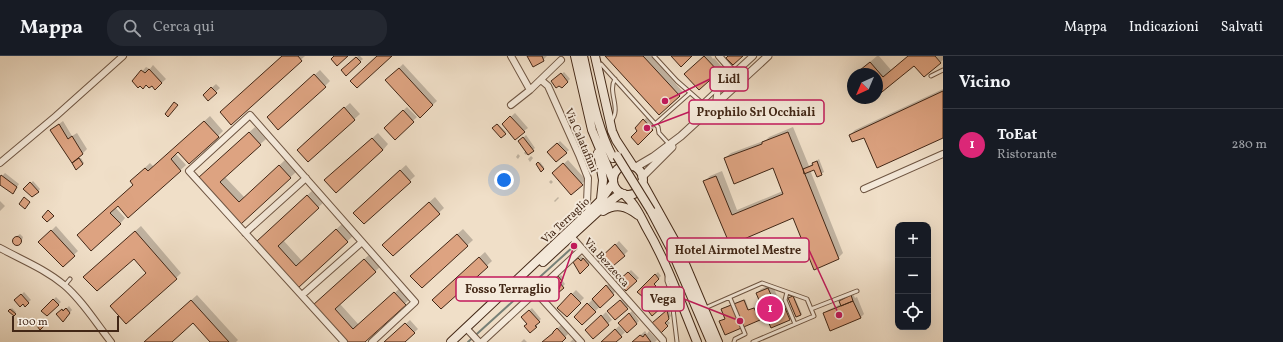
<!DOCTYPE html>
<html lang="it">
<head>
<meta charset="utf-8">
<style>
	body { margin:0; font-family:Vollkorn,serif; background:#242831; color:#f1f3f6 }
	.controls { position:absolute; right:12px; bottom:12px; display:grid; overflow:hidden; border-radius:8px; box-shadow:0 4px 16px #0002 }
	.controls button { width:36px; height:36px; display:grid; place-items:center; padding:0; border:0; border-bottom:1px solid #363941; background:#171b24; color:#f1f3f6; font:20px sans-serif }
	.compass { position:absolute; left:847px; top:12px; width:36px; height:36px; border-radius:50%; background:#171b24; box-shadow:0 4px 16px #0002; rotate:224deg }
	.scale { position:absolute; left:12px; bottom:10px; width:107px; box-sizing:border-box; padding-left:4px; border:2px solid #422716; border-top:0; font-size:11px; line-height:14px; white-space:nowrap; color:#422716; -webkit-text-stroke:3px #f5eadb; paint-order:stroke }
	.you { position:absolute; left:504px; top:124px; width:14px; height:14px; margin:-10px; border:3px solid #fff; border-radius:50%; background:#1a73e8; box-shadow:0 0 0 6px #1a73e833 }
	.badge { display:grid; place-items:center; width:26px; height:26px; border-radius:50%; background:#db2777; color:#fff; font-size:13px; font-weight:700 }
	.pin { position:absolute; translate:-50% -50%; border:2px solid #fff; box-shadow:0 1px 4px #0006 }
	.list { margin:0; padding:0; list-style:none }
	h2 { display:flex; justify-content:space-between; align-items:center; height:52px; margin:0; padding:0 16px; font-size:17px }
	h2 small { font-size:13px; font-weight:400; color:#9ea1a6 }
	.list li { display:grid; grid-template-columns:26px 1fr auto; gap:12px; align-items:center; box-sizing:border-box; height:72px; padding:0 16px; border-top:1px solid #363941 }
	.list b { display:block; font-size:15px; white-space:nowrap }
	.list p { margin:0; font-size:13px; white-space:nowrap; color:#9ea1a6 }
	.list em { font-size:13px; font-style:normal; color:#9ea1a6 }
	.icon { flex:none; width:22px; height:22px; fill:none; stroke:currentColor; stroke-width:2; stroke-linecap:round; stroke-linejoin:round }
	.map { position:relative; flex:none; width:943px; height:286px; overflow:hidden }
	header { display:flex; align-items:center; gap:24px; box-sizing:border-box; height:56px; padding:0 20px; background:#171b24; border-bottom:1px solid #363941 }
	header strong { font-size:19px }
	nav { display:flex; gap:22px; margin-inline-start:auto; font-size:14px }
	.search { width:280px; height:36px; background:#242831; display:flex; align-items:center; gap:10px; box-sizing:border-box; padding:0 14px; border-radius:16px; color:#9ea1a6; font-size:15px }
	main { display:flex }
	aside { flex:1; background:#171b24 }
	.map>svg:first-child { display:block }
	.shadow { fill:#0003 }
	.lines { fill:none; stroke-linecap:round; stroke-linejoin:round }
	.stream { stroke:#778077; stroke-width:2 }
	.building { fill:#dda381; stroke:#422716 }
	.service-casing { stroke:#6e5542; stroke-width:5 }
	.minor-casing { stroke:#6e5542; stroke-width:8 }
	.tertiary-casing { stroke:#6e5542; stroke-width:9 }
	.secondary-casing { stroke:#422716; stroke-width:10 }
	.service { stroke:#f5eadb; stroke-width:3 }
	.minor { stroke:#f5eadb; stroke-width:6 }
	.tertiary { stroke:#f5eadb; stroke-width:7 }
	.secondary { stroke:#f5eadb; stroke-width:8 }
	.secondary-bridge-casing { stroke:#422716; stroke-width:10; stroke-linecap:butt }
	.secondary-bridge { stroke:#f5eadb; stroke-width:8 }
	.labels { text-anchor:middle; stroke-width:4; stroke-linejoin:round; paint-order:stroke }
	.street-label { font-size:11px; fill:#422716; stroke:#f5eadb }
	.leader { fill:none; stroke:#c2185b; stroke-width:1.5 }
	.callout-dot { fill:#c2185b; stroke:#f5eadb; stroke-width:1.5 }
	.callout { fill:#f5eadb; stroke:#c2185b; stroke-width:1.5 }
	.callout-label { font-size:12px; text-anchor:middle; font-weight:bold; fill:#422716 }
</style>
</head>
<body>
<header>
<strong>Mappa</strong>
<div class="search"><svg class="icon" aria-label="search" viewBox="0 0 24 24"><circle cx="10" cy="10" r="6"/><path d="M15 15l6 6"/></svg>Cerca qui</div>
<nav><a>Mappa</a><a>Indicazioni</a><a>Salvati</a></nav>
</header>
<main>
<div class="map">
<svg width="943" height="286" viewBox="0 0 943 286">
	<rect width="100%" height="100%" fill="#f0dfc8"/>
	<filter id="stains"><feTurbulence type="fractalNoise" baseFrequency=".005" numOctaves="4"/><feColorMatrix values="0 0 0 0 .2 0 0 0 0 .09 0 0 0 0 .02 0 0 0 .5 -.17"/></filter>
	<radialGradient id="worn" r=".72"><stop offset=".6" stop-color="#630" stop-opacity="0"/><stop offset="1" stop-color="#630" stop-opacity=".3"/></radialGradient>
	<path class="shadow" d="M282,0H305L231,67Z
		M358,0H360L363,3L346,18L343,14Z
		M528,0H547L543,4Z
		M606,0H651L683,36L679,40Z
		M705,0H711L713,3L714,2L722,11L699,32L689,14Z
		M877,0H879L891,14L908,0H943V4L924,20L914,8L877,39V18H856Z
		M403,8L437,45L420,60L387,24Z
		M153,9L166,23L156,32L152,28L134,25L146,11L150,13Z
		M320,14L330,25L325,30L274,56Z
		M564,16L570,23L562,31L553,26Z
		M216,28L220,32L208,43L204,39Z
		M943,33V81L864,80L850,79L855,74Z
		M350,47L360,58L308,105L303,88Z
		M407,51L417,61L395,82L385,72Z
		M515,57L528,72L524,75L503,68Z
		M210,60L223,75L218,80L178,95L175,97L186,109L129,161L118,149L115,151L125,162L120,168L78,179L134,128L136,120L150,107L154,111Z
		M648,60L657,69L638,87L639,75L636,72Z
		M63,65L72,80L77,77L87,93L77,103L81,102L84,107L77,112L51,74Z
		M498,68L506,76L501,81L494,72Z
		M255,71L266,83L225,121L245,142L285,104L296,116L241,167L205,117Z
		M793,71L809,110L819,103L824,116L818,120L815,112L810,114L843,197L838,202L794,161L731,187L705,125L710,120L722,115L737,154L783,135L774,111L725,102L731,97L766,84L769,81Z
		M378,77L388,88L383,94L331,119Z
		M526,79L535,92L526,99L524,97L526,94L522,83Z
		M560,85L569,94L556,105L549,96Z
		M518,98L520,100L518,103L516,101Z
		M531,100L533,102L530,106L528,103Z
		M568,104L586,124L571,137L557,114Z
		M540,106L544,111L542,114L537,108Z
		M406,109L415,120L364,167L360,151Z
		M5,117L19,128L13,137L0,128V122Z
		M551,124L553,126L551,128L549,126Z
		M33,125L40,133L38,136L25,133Z
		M313,134L324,146L283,184L302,205L342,168L353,180L298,230L262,181Z
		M435,141L444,152L393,199L389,183Z
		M558,141L559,142L555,146L554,145Z
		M0,145L5,150L0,155Z
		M56,170L78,195L63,209L40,186Z
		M141,170L181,217L176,222L148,217L134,201L90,215Z
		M463,173L473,184L422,231L417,214Z
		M20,178L23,181L22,184L17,188L15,187L14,186V182Z
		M619,185L628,195L624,199L600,204Z
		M485,196L492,205L441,252L439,238Z
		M370,198L381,210L340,248L359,269L400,232L410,243L364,286H348L320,243Z
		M581,200L584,203L586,201L591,206L580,216L574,206Z
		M631,214L639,222L627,233L619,225Z
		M658,216L661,220L656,225L657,226L643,240L638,236Z
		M561,219L564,222L562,224L565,228L552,241L544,234Z
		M610,226L617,234L582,268L575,261Z
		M772,228L782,251L789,249L793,259L789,263L771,271L757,237L761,233Z
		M576,234L584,242L566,260L558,252Z
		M24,236L31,244L25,249L18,242Z
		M657,237L661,241L659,242L664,248L652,259L645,249Z
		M853,238L855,242L857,241L864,258L860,262L824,258L828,254L841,248L840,245L842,242Z
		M197,239L238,284L236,286H211L193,265L170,286H145Z
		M794,240L802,258L801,259L790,241Z
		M56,241L61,246L47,259L42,255Z
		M623,242L629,250L615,263L609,255Z
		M745,243L749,254L755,251L760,262L759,263L721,265L726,262L723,252Z
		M69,250L72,254L65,262L58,258L65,252L66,253Z
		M12,252L16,256L14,259L9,255Z
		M532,252L541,263L537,267L538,268L530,276L528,267L522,261Z
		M669,253L671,260L667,264L670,267L661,276L654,267Z
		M632,255L639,265L627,276L619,267Z
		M606,256L612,264L593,281L587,274Z
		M410,264L418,273L404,286H385Z
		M561,269L569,277L560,286H543Z
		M619,270L625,276L615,286H602Z
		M645,275L647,278L649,275L657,284L655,286H633Z
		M577,280L582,286H570Z
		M524,283L527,286H521Z"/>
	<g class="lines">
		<path class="stream" d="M468,286L574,190"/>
	</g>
	<path class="building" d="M282,0H298L302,5L231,69L220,56Z
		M334,0H348L337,10L331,3Z
		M377,0H392L357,32L350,25Z
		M527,0H542L544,5L533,11Z
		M605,0H643L680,40L659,59Z
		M671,0H692L681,11Z
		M704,0L719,16L699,34L684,18Z
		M728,0H743L733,9L726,2Z
		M908,0H935L941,7L924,21L914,10L877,40V18H855L870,6L883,21Z
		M356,1L361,6L346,20L341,14Z
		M399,12L433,49L420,62L385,24Z
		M149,13L162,27L155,34L152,30L149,32L146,29L143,33L140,30L138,32L132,25L141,14L145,17Z
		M561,17L568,26L562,32L559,30L556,32L551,25Z
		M314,18L326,31L278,74L267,61Z
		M211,31L217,37L208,45L203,39Z
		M943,35V82L877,112L864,82L852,86L849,79Z
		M174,46L178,49L168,61L165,58Z
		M344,51L355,64L308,106L297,94Z
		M403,54L414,66L395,84L384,72Z
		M510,60L525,76L515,84L502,68Z
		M643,63L653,74L638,89L631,81L637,75L635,72Z
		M204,65L219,81L189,108L178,96L171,103L181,115L128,162L118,150L110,157L121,168L91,195L77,179L133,129L130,125L145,112L148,115Z
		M59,68L68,83L72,80L83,98L72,107L50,74Z
		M497,68L506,78L501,82L492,72Z
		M249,76L261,89L220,126L239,146L279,109L291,122L241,168L198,122Z
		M788,76L839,203L814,214L793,162L730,189L703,125L716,120L732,159L783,138L773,112L734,128L724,102L762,88V86Z
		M523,81L534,95L528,99L518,85Z
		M372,82L383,94L336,137L324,124Z
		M557,87L567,97L556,106L547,96Z
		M79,102L83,108L76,114L72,107Z
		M817,105L822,119L817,121L814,114L804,118L803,113L813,109L812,107Z
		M538,106L544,113L541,116L536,108Z
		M563,107L583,129L571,139L552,117Z
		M400,114L411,126L364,168L353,157Z
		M1,119L17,131L13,138L0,129V121Z
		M30,126L39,136L32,141L23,133Z
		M307,139L319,152L278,190L296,210L336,173L348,186L298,232L256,186Z
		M24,141L30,146L25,153L19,148Z
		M429,146L440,158L393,200L382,189Z
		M48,154L54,160L47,166L42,161Z
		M51,174L75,200L63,211L38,186Z
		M135,175L177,223L126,268L110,250L146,217L134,203L97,235L83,221Z
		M457,178L468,190L422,232L410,220Z
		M12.5 185a4.5 4.5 0 1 1 9 0a4.5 4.5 0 1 1-9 0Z
		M615,188L625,200L607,215L598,204Z
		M479,201L488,211L441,253L432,244Z
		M578,202L581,205L583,202L589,209L580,218L573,206Z
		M364,203L376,216L335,253L353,273L394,236L406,249L365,286H347L313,249Z
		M628,216L637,225L626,235L618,225Z
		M655,218L659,223L654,228L656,230L643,241L637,236Z
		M558,220L562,225L560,227L564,232L552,242L543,234Z
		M606,229L614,239L600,252L592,243Z
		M768,232L778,255L785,252L790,264L771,272L756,237Z
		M571,237L581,247L567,261L557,252Z
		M21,238L29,247L25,251L23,248L20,251L14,244Z
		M654,239L659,244L658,245L662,251L652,260L643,248Z
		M851,239L853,245L841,250L839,245Z
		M793,240L801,259L796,261L788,242Z
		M53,243L59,249L47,260L41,255Z
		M191,244L229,286H210L193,267L172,286H144Z
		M620,244L628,253L615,264L607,255Z
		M744,244L748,254L754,252L760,264L725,279L719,265L725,263L721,253Z
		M853,245L861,262L830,275L823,257Z
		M587,247L596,256L582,269L574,261Z
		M66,252L70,257L63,266L56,258L62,253L63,255Z
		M10,253L16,258L14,260L8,255Z
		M529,254L540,266L535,270L537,271L530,277L524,270L527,268L521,261Z
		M667,254L669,263L665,267L668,270L661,277L652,267Z
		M629,257L637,268L627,277L618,267Z
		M601,259L609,269L593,283L585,274Z
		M41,265L45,269L40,274L37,270Z
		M405,267L415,277L405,286H384Z
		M557,272L566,282L562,286H542L553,277V276Z
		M615,273L622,281L616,286H601Z
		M645,278L651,286H632L640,279L643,281Z"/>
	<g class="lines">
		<defs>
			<path id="service" d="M654,0L677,25L702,47
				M601,8L658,71L659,77L669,88
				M931,20L943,14
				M699,61L702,47L717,33
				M611,65C622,53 607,36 615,23
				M655,68L690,37
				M667,219V225L671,236L677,286
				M65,229L70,223
				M787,236L785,244L795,268
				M730,242L745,278L735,283L734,286
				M705,252L762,227L807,243L814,260L753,286
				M811,253L857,235"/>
			<path id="minor" d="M511,0L530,34
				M719,0L734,17
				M541,24L548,30L579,99L588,122L587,146L589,156
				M716,47L718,32L753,0
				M511,49L530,34L561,4
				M0,107L56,60L123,0
				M864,133L943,98
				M245,177L306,122
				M569,178L663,284V286
				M0,192C22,204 45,213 64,229C82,244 96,267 111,286
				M522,221L581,286
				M302,239L362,186
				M466,272L479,286
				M344,286L189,115L250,59L415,246L372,286
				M482,286L582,193"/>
			<path id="tertiary" d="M636,111L653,101L681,80L768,0
				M642,121L672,91"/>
			<path id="secondary" d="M575,0L592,74L613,124
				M583,0C591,35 596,70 613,102
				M595,0L612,75L616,84L633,110
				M598,97L603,124L601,143
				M613 124a15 15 0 1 1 30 0a15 15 0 1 1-30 0Z
				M642,126L677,189L718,286
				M624,138C634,147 640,159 646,171C667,207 681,247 697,286
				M603,155C616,147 626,150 638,159
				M651,155L671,193L711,286
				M543,206L605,149L621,137
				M451,286L589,156L601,144L613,127"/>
		</defs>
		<use href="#service" class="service-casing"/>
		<use href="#minor" class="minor-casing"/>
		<use href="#tertiary" class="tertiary-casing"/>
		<use href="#secondary" class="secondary-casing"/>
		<use href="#service" class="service"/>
		<use href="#minor" class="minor"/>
		<use href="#tertiary" class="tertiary"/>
		<use href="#secondary" class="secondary"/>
		<defs>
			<path id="secondary-bridge" d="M617,100L651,155"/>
		</defs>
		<use href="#secondary-bridge" class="secondary-bridge-casing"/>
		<use href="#secondary-bridge" class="secondary-bridge"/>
	</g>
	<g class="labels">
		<g class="street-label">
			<text transform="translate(582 84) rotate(67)" y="4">Via Calatafimi</text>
			<text transform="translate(565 164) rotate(-43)" y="4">Via Terraglio</text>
			<text transform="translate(607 206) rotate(48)" y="4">Via Bezzecca</text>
		</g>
	</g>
	<path class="leader" d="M665 45L710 23M647 72L689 56M839 259L809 194M574 190L559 233M740 265L684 243"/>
	<g class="callout-dot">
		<circle cx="665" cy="45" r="4"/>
		<circle cx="647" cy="72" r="4"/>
		<circle cx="839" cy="259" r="4"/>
		<circle cx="574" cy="190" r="4"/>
		<circle cx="740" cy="265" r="4"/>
	</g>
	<g class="callout">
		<rect x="710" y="11" width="38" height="24" rx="4"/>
		<rect x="689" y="44" width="135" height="24" rx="4"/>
		<rect x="667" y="182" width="142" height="24" rx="4"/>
		<rect x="456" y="221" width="103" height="24" rx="4"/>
		<rect x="642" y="231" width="42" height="24" rx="4"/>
	</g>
	<g class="callout-label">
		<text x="729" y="27">Lidl</text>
		<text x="756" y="60">Prophilo Srl Occhiali</text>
		<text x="738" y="198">Hotel Airmotel Mestre</text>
		<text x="508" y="237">Fosso Terraglio</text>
		<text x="663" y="247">Vega</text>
	</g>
	<rect width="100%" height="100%" filter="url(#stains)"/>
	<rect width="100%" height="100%" fill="url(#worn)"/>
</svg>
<div class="controls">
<button>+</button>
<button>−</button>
<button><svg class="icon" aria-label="locate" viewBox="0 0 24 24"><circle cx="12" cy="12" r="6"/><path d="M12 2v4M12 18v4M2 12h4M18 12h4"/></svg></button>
</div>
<svg class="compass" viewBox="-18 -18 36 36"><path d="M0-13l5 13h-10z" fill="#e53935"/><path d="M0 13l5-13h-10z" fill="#9ea1a6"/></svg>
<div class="scale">100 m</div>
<div class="you"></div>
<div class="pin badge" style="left:770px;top:253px">1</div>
</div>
<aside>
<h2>Vicino<small></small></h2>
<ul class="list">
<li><span class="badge">1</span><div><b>ToEat</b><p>Ristorante</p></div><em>280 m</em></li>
</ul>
</aside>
</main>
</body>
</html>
